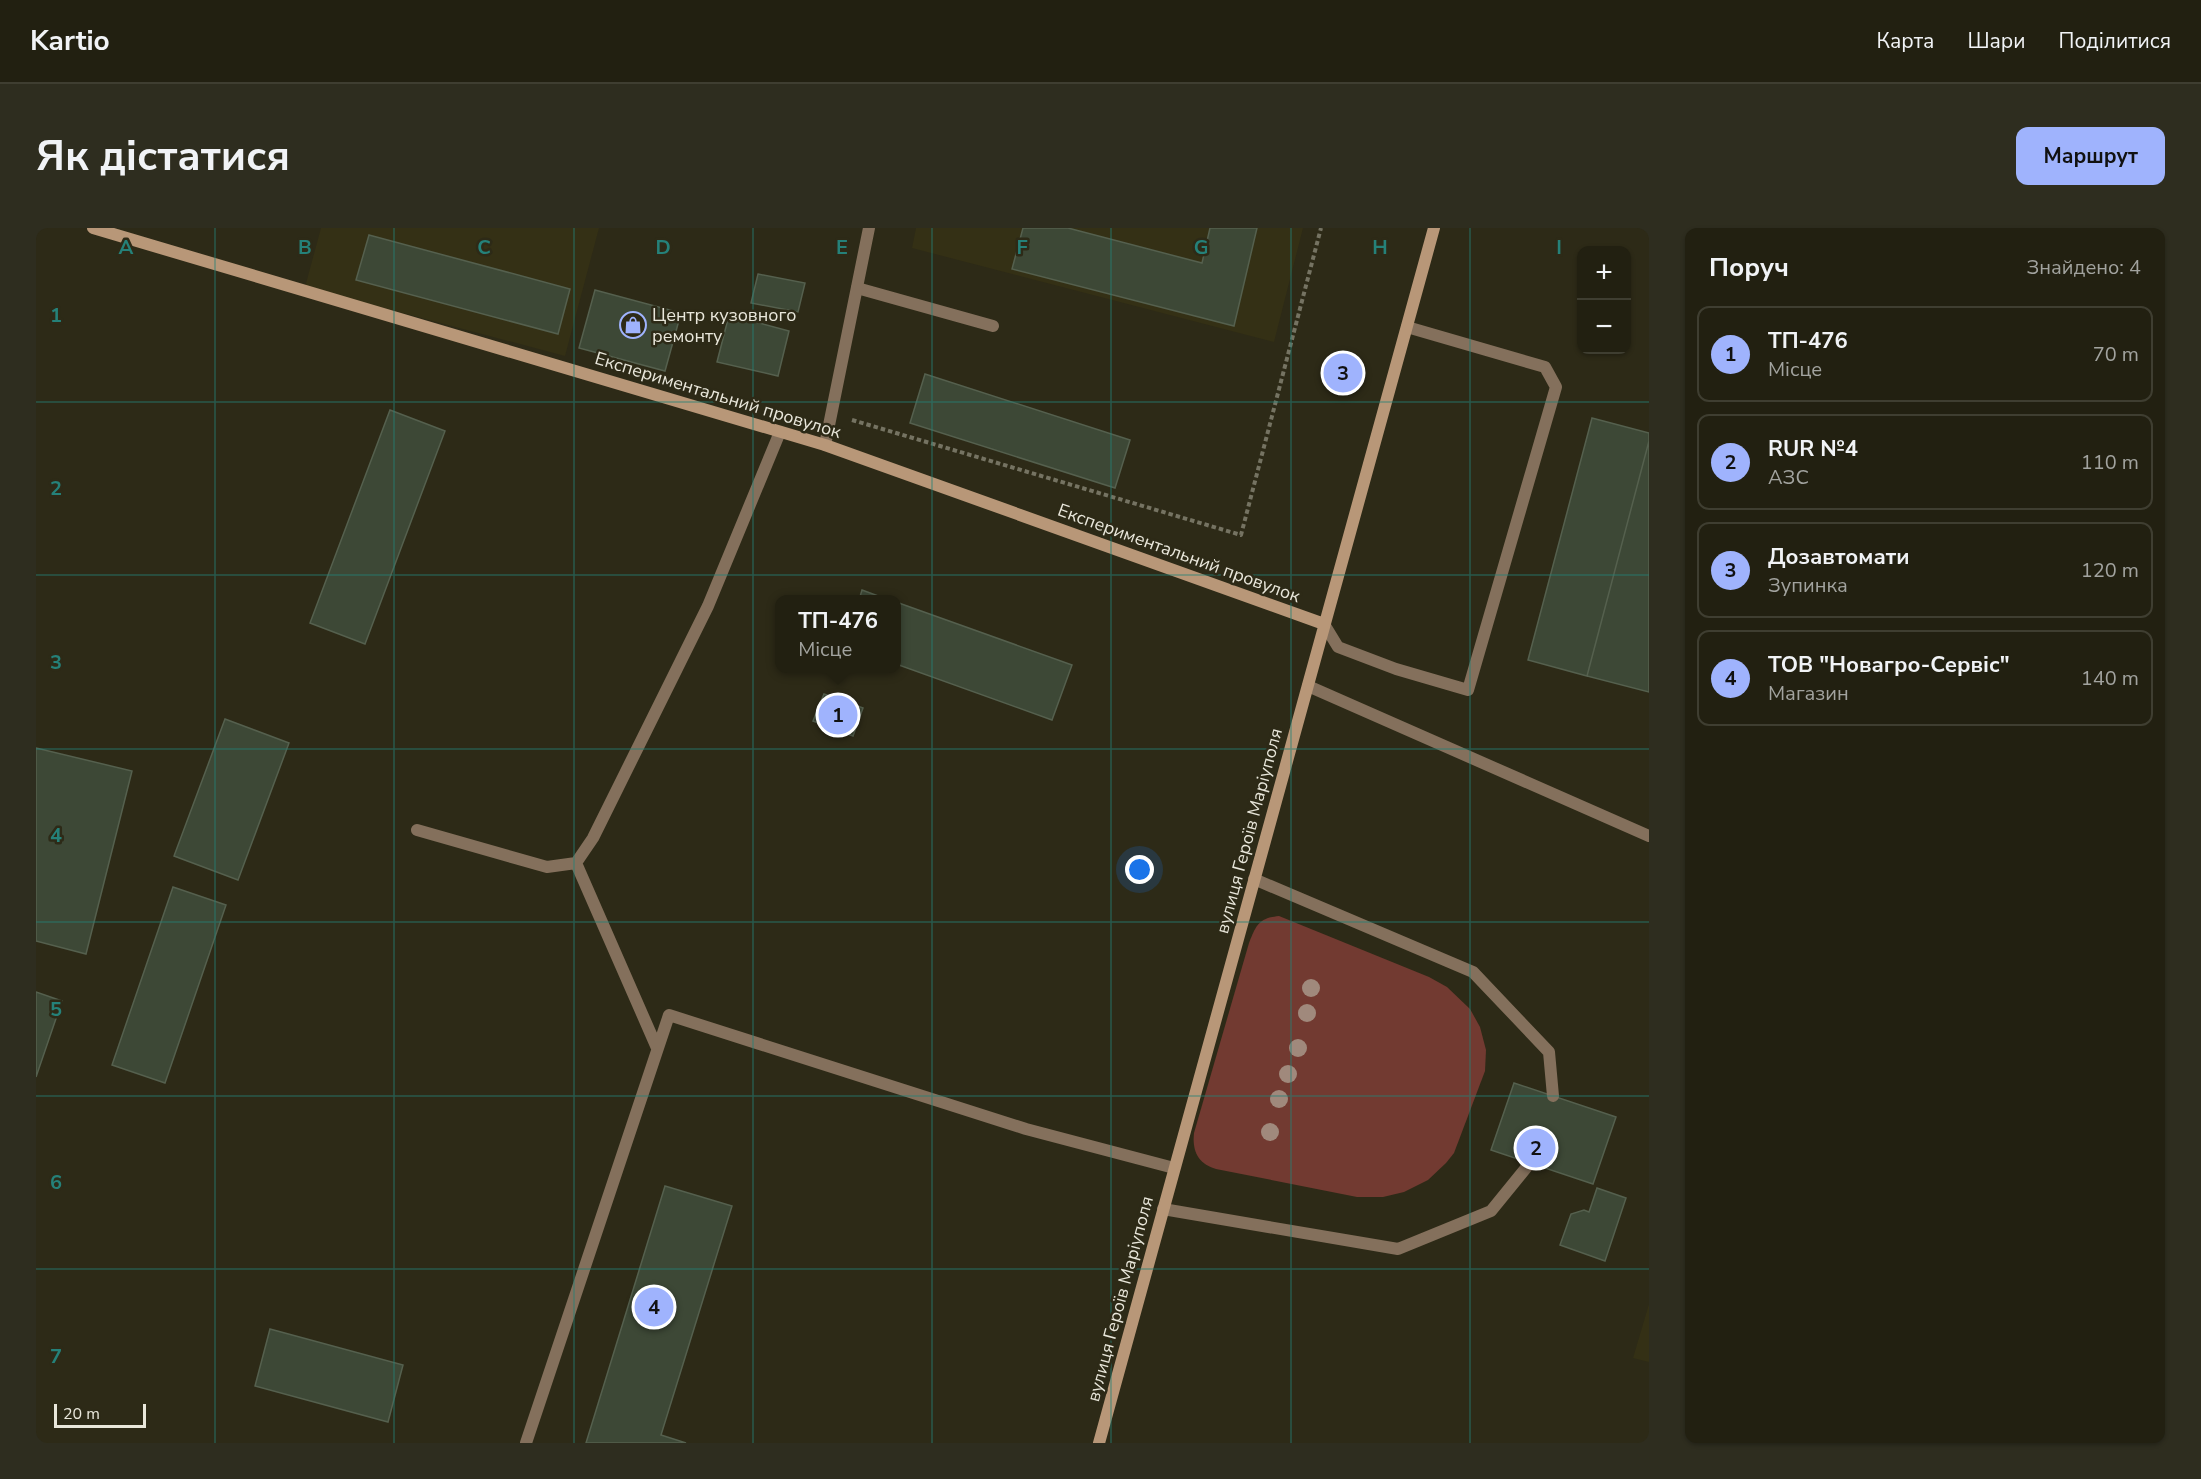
<!DOCTYPE html>
<html lang="uk">
<head>
<meta charset="utf-8">
<style>
	body { margin:0; font-family:"Nunito Sans",sans-serif; background:#2e2d1f; color:#f1f3f6 }
	.controls { position:absolute; right:18px; top:18px; display:grid; overflow:hidden; border-radius:12px; box-shadow:0 2px 4px #0004 }
	.controls button { width:54px; height:54px; display:grid; place-items:center; padding:0; border:0; border-bottom:2px solid #3f3e31; background:#222011; color:#f1f3f6; font:30px sans-serif }
	.scale { position:absolute; left:18px; bottom:15px; width:92px; box-sizing:border-box; padding-left:6px; border:3px solid #e9e7db; border-top:0; font-size:16px; line-height:21px; white-space:nowrap; color:#e9e7db; -webkit-text-stroke:4px #2d2a17; paint-order:stroke }
	.you { position:absolute; left:1104px; top:642px; width:21px; height:21px; margin:-15px; border:4px solid #fff; border-radius:50%; background:#1a73e8; box-shadow:0 0 0 9px #1a73e833 }
	.badge { display:grid; place-items:center; width:39px; height:39px; border-radius:50%; background:#9fb3fd; color:#111; font-size:20px; font-weight:700 }
	.pin { position:absolute; translate:-50% -50%; border:3px solid #fff; box-shadow:0 2px 6px #0006 }
	.popup { position:absolute; left:739px; top:367px; width:126px; height:78px; box-sizing:border-box; display:grid; place-content:center; border-radius:12px; background:#222011; filter:drop-shadow(0 2px 4px #0005); font-size:20px; white-space:nowrap; color:#a2a39f }
	.popup b { font-size:22px; color:#f1f3f6 }
	.popup::after { content:''; position:absolute; left:50%; top:100%; margin-left:-12px; border:12px solid transparent; border-top-color:#222011 }
	.list { margin:0; padding:0; list-style:none }
	h2 { display:flex; justify-content:space-between; align-items:center; height:78px; margin:0; padding:0 24px; font-size:26px }
	h2 small { font-size:20px; font-weight:400; color:#a2a39f }
	.list li { display:grid; grid-template-columns:39px 1fr auto; gap:18px; align-items:center; box-sizing:border-box; height:96px; margin:0 12px 12px; padding:0 12px; border:2px solid #3f3e31; border-radius:12px }
	.list b { display:block; font-size:22px; white-space:nowrap }
	.list p { margin:0; font-size:20px; white-space:nowrap; color:#a2a39f }
	.list em { font-size:20px; font-style:normal; color:#a2a39f }
	.map { position:relative; flex:none; width:1613px; height:1215px; overflow:hidden; border-radius:12px }
	header { display:flex; align-items:center; gap:36px; box-sizing:border-box; height:84px; padding:0 30px; background:#222011; border-bottom:2px solid #3f3e31 }
	header strong { font-size:28px }
	nav { display:flex; gap:33px; margin-inline-start:auto; font-size:21px }
	.intro { display:flex; align-items:center; justify-content:space-between; box-sizing:border-box; height:144px; padding:0 36px }
	h1 { margin:0; font-size:42px }
	.button { padding:15px 27px; border-radius:12px; background:#9fb3fd; color:#111; font-size:21px; font-weight:700 }
	main { display:flex; gap:36px; padding:0 36px }
	aside { flex:1; background:#222011; border-radius:12px; box-shadow:0 2px 4px #0004 }
	.map>svg:first-child { display:block }
	.built { fill:#343015 }
	.green { fill:#723a31 }
	.building { fill:#3d4836; stroke:#55604e; stroke-width:1.5 }
	.lines { fill:none; stroke-linecap:round; stroke-linejoin:round }
	.path { stroke:#757362; stroke-width:4; stroke-dasharray:4.5 3; stroke-linecap:butt }
	.lane { stroke:#84705c; stroke-width:12 }
	.street { stroke:#84705c; stroke-width:12 }
	.secondary { stroke:#b89778; stroke-width:12 }
	.tree { fill:#a0897c }
	.grid { fill:none; stroke:#258179; stroke-width:1.5; stroke-opacity:0.55 }
	.labels { text-anchor:middle; stroke-width:5; stroke-linejoin:round; paint-order:stroke }
	.poi-label { font-size:18px; fill:#e9e7db; stroke:#2d2a17; text-anchor:start }
	.street-label { font-size:18px; fill:#e9e7db; stroke:#2d2a17 }
	.grid-label { font-size:20px; text-anchor:middle; font-weight:bold; fill:#258179; stroke:#2d2a17; stroke-width:5; stroke-linejoin:round; paint-order:stroke }
</style>
</head>
<body>
<header>
<strong>Kartio</strong>
<nav><a>Карта</a><a>Шари</a><a>Поділитися</a></nav>
</header>
<div class="intro"><h1>Як дістатися</h1><a class="button">Маршрут</a></div>
<main>
<div class="map">
<svg width="1613" height="1215" viewBox="0 0 1613 1215">
	<rect width="100%" height="100%" fill="#2d2a17"/>
	<path class="built" d="M285,0H563L529,128L269,59Z
		M880,0H1267L1238,114L876,20Z
		M1613,1076V1134L1597,1130Z"/>
	<path class="green" d="M1243,688L1393,749L1411,759L1434,781L1444,799L1450,822L1449,843L1418,925L1410,935L1392,952L1368,964L1347,969H1321L1180,941C1162,936 1156,923 1158,905L1213,715C1220,697 1223,690 1243,688Z"/>
	<path class="building" d="M987,0H1032L1166,35L1174,0H1221L1198,98L976,41Z
		M333,7L534,61L522,106L320,52Z
		M722,46L769,55L762,84L715,75Z
		M559,62L645,85L629,143L543,120Z
		M693,87L753,103L742,148L681,134Z
		M889,146L1094,212L1079,260L874,195Z
		M354,182L409,203L329,416L274,395Z
		M1556,190L1613,205V213L1551,448L1492,432Z
		M1613,213V464L1551,448Z
		M826,362L853,372H823Z
		M860,374L1036,437L1016,492L860,436Z
		M788,466L827,480L817,508L777,493Z
		M189,491L253,515L202,652L138,628Z
		M0,520L96,543L50,726L0,713Z
		M137,659L190,677L129,855L76,837Z
		M0,764L26,773L0,849Z
		M1478,855L1580,889L1557,956L1455,922Z
		M629,958L696,978L625,1207L650,1215H550Z
		M1561,960L1590,970L1569,1033L1524,1017L1535,986L1548,982L1553,984Z
		M234,1101L367,1137L352,1194L219,1158Z"/>
	<g class="lines">
		<path class="path" d="M816,192L1205,307L1285,0"/>
		<path class="lane" d="M821,60L957,98
			M1288,396L1302,419L1360,441L1432,462L1520,159L1509,139L1371,99
			M1272,458L1613,608
			M381,602L511,639L540,635L557,610L672,378L744,204
			M540,635L621,820
			M1218,651L1437,744L1513,824L1517,868
			M1127,981L1362,1021L1455,983L1494,935
			M490,1215L633,787L990,901L1138,940"/>
		<path class="street" d="M789,217L833,0"/>
		<path class="secondary" d="M57,0L789,217L1288,396
			M1063,1215L1398,0"/>
	</g>
	<g class="tree">
		<circle cx="1275" cy="760" r="9"/>
		<circle cx="1271" cy="785" r="9"/>
		<circle cx="1262" cy="820" r="9"/>
		<circle cx="1252" cy="846" r="9"/>
		<circle cx="1243" cy="871" r="9"/>
		<circle cx="1234" cy="904" r="9"/>
	</g>
	<path class="grid" d="M179,0V1215M358,0V1215M538,0V1215M717,0V1215M896,0V1215M1075,0V1215M1255,0V1215M1434,0V1215M0,174H1613M0,347H1613M0,521H1613M0,694H1613M0,868H1613M0,1041H1613"/>
	<defs>
		<symbol id="shop-ring" viewBox="-11 -11 22 22"><circle r="9.5" fill="#2d2a17" stroke="#9fb3fd" stroke-width="1.5"/><path d="M-5-2.5h2.3a2.7 3.5 0 0 1 5.4 0H5L5.5 6h-11ZM-1.5-2.5h3a1.5 2.3 0 0 0-3 0Z" fill="#9fb3fd"/></symbol>
	</defs>
	<g fill-rule="evenodd">
		<use href="#shop-ring" x="582" y="82" width="30" height="30"/>
	</g>
	<g class="labels">
		<g class="poi-label">
			<text x="616" y="93">Центр кузовного<tspan x="616" dy="21">ремонту</tspan></text>
		</g>
		<g class="street-label">
			<text transform="translate(682 167) rotate(17)" y="6">Експериментальний провулок</text>
			<text transform="translate(1143 325) rotate(20)" y="6">Експериментальний провулок</text>
			<text transform="translate(1213 603) rotate(-75)" y="6">вулиця Героїв Маріуполя</text>
			<text transform="translate(1084 1071) rotate(-75)" y="6">вулиця Героїв Маріуполя</text>
		</g>
	</g>
	<g class="grid-label">
		<text x="90" y="26">A</text>
		<text x="269" y="26">B</text>
		<text x="448" y="26">C</text>
		<text x="627" y="26">D</text>
		<text x="806" y="26">E</text>
		<text x="986" y="26">F</text>
		<text x="1165" y="26">G</text>
		<text x="1344" y="26">H</text>
		<text x="1523" y="26">I</text>
		<text x="20" y="94">1</text>
		<text x="20" y="267">2</text>
		<text x="20" y="441">3</text>
		<text x="20" y="614">4</text>
		<text x="20" y="788">5</text>
		<text x="20" y="961">6</text>
		<text x="20" y="1135">7</text>
	</g>
</svg>
<div class="controls">
<button>+</button>
<button>−</button>
</div>
<div class="scale">20 m</div>
<div class="you"></div>
<div class="pin badge" style="left:802px;top:487px">1</div>
<div class="popup"><b>ТП-476</b>Місце</div>
<div class="pin badge" style="left:1500px;top:920px">2</div>
<div class="pin badge" style="left:1307px;top:145px">3</div>
<div class="pin badge" style="left:618px;top:1079px">4</div>
</div>
<aside>
<h2>Поруч<small>Знайдено: 4</small></h2>
<ul class="list">
<li><span class="badge">1</span><div><b>ТП-476</b><p>Місце</p></div><em>70 m</em></li>
<li><span class="badge">2</span><div><b>RUR №4</b><p>АЗС</p></div><em>110 m</em></li>
<li><span class="badge">3</span><div><b>Дозавтомати</b><p>Зупинка</p></div><em>120 m</em></li>
<li><span class="badge">4</span><div><b>ТОВ &quot;Новагро-Сервіс&quot;</b><p>Магазин</p></div><em>140 m</em></li>
</ul>
</aside>
</main>
</body>
</html>
